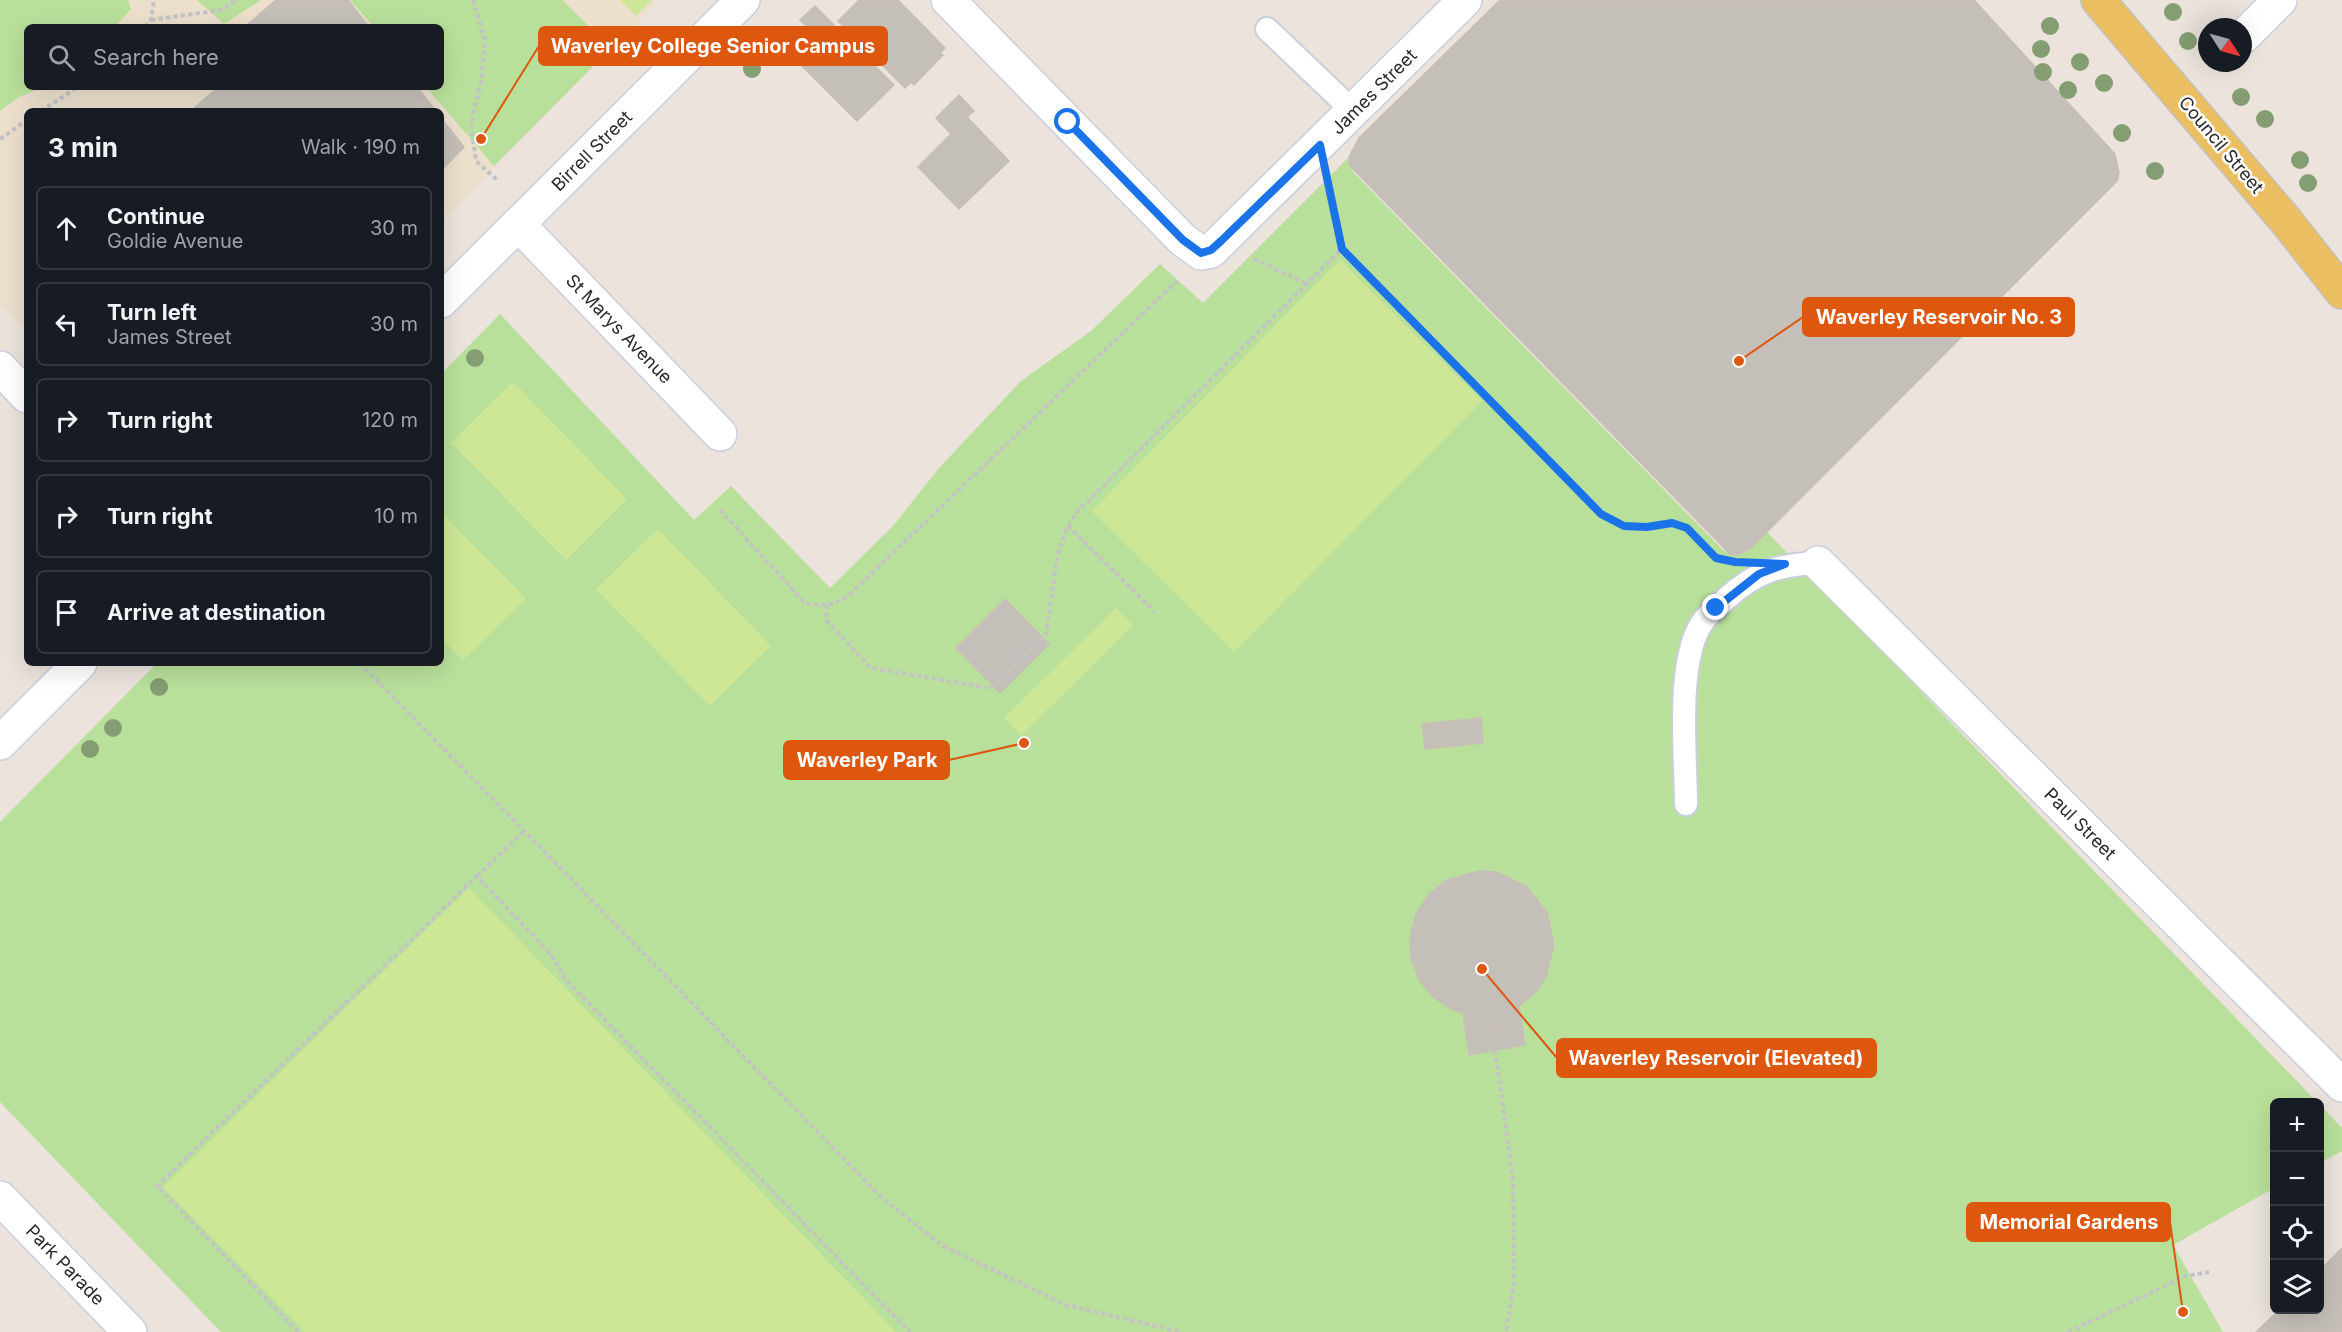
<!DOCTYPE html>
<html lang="en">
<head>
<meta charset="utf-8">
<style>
	body { margin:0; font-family:Inter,sans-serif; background:#242831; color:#f1f3f6 }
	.controls { position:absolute; right:18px; bottom:18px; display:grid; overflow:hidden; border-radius:9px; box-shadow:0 6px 24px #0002 }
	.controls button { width:54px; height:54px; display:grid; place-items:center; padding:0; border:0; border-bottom:2px solid #363941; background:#171b24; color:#f1f3f6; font:30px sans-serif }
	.compass { position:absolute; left:2198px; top:18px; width:54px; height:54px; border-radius:50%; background:#171b24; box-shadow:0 6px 24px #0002; rotate:126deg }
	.stop { position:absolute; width:18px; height:18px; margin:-14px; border:4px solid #1a73e8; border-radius:50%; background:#fff }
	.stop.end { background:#1a73e8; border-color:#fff; box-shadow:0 2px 6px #0008 }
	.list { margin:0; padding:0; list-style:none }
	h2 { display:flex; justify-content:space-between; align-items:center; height:78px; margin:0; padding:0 24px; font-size:26px }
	h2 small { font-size:20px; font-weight:400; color:#9ea1a6 }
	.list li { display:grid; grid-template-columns:39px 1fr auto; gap:18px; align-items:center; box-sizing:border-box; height:84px; margin:0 12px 12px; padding:0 12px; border:2px solid #363941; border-radius:9px }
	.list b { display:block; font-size:22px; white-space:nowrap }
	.list p { margin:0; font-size:20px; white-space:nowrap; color:#9ea1a6 }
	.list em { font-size:20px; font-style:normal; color:#9ea1a6 }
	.icon { flex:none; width:33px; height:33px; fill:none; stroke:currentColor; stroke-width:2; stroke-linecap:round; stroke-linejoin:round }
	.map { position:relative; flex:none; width:2342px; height:1332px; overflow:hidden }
	.search { position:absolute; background:#171b24; box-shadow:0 6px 24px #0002; left:24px; top:24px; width:420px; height:66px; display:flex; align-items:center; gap:15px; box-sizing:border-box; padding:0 21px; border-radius:9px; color:#9ea1a6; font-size:22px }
	.panel { position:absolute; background:#171b24; box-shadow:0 6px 24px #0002; left:24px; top:108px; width:420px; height:558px; border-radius:9px }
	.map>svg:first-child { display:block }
	.education { fill:#ecdfcc; fill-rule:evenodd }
	.green { fill:#b9e09b }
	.pitch { fill:#cde797 }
	.building { fill:#c4bfb8; stroke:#c7bfb6; stroke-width:1.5 }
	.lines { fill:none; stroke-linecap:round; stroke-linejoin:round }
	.lane-casing { stroke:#cbcfdb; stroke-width:26 }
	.street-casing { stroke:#cbcfdb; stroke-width:36 }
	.secondary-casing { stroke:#cbcfdb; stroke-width:36 }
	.primary-casing { stroke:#c3c3c3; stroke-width:36 }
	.path { stroke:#c3c3c3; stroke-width:4; stroke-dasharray:4.5 3; stroke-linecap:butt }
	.lane { stroke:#fff; stroke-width:22 }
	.street { stroke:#fff; stroke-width:33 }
	.secondary { stroke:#fff; stroke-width:33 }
	.primary { stroke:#ebbe62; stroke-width:33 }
	.tree { fill:#859d73 }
	.route { stroke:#1a73e8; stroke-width:8 }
	.labels { text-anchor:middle; stroke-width:5; stroke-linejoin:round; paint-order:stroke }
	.street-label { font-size:18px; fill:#2a2a2a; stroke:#fff }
	.leader { fill:none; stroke:#de570e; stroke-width:2 }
	.callout-dot { fill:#de570e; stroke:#fff; stroke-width:2 }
	.callout { fill:#de570e; stroke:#de570e; stroke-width:2 }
	.callout-label { font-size:20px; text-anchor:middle; font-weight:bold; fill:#fff }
</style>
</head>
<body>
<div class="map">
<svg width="2342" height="1332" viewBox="0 0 2342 1332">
	<rect width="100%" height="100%" fill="#ebe3dc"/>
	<path class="education" d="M0,0H659L441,222V111H27V332L0,305ZM27,27H441V87H27Z"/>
	<path class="green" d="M0,0H128L131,9L115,27H27V87H44L19,97L0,111Z
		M197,0H261L224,24Z
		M350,0H562L611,48L494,166L426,87H441V27H374Z
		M1349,157L1353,172L1723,550C1741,563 1755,545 1767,532L2317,1102H2274V1188L2173,1245L2223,1332H221L0,1102V822L157,663H441V374L500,314L694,520L731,486L830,588L893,526L939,468L1021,381L1091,331L1160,264L1203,303Z
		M2320,1105L2342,1128V1151L2320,1163Z"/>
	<path class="pitch" d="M620,0H652L636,16Z
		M1340,260L1482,401L1234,652L1092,511Z
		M513,382L627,499L566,560L451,443Z
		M441,512L526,599L463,660L441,638Z
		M658,529L771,646L710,706L596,589Z
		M1116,608L1133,625L1021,736L1004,718Z
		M469,888L896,1332H305L163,1187Z"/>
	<path class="building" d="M276,0H348L369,27H249L247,25Z
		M859,0H898L945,48L940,53L943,55L914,85L911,82L905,88L838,21Z
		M1500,0H1974L2115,154L2119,173L2117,181L1752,547L1738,555L1730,554L1350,166L1349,157L1359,138Z
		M815,6L894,85L857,121L802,66L824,44L800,20Z
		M218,87H417L436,111H191Z
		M959,95L974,111L967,117L1009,161L959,209L918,167L951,134L936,118Z
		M441,118L464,147L441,171Z
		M1005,599L1049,644L1000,693L956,648Z
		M1481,718L1483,743L1425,749L1422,724Z
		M1479,871L1496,872L1526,886L1547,912L1554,944L1546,977L1537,991L1519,1006L1525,1045L1469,1055L1463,1013L1453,1010L1434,998L1419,980L1411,959L1410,936L1416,914L1429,894L1447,880Z
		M1494,1017L1496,1030L1484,1032L1482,1019Z
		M2342,1248V1332H2256L2279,1310H2320V1270Z"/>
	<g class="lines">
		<defs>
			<path id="lane" d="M1267,29L1354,112
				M1686,804C1686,756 1675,658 1704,620C1710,612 1720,605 1727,598C1757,571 1779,565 1818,563"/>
			<path id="street" d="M948,0L1183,240L1201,253L1211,251L1221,241L1465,0
				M2244,36L2280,0
				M518,224L720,434
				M1818,563L2342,1085
				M0,1198L130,1332"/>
			<path id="secondary" d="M441,301L743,0
				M0,368L27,396
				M0,743L80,663"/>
			<path id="primary" d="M2098,0L2287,222L2342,292"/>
		</defs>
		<use href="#lane" class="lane-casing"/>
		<use href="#street" class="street-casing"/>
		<use href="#secondary" class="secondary-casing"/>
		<use href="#primary" class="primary-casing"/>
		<path class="path" d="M473,0L485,41L481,81L471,124L476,161L497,180
			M151,20L221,10L238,0
			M145,27L151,20L154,0
			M41,111L78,87
			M0,139L27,120
			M1328,184L1342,249L1601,514C1616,522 1628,527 1645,527C1660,527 1672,519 1686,527C1701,535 1707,556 1724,560
			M1254,259L1307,284
			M720,510L805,603C822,607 833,605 848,596L1177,281
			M1068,526L1155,612
			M827,605L826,620L871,668L990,688L1046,634L1057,558L1065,532L1076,513L1342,249
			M360,663L882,1198L943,1246L1066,1305L1182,1332
			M477,876L524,831
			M1495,1050L1513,1180L1514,1282L1506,1332
			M298,1332L157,1186L477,876L553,957L565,979L910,1332
			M2068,1332L2186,1276L2209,1272"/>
		<use href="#lane" class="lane"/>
		<use href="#street" class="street"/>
		<use href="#secondary" class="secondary"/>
		<use href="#primary" class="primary"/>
	</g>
	<g class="tree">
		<circle cx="2173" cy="12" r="9"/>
		<circle cx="2050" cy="26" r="9"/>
		<circle cx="2188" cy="41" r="9"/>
		<circle cx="2041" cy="49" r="9"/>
		<circle cx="2080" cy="62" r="9"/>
		<circle cx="752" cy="69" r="9"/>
		<circle cx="2043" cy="72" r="9"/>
		<circle cx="2104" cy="83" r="9"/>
		<circle cx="2068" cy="90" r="9"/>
		<circle cx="2241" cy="97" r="9"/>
		<circle cx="2265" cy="119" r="9"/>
		<circle cx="2122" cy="133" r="9"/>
		<circle cx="2300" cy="160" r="9"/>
		<circle cx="2155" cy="171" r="9"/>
		<circle cx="2308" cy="183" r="9"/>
		<circle cx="475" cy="358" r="9"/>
		<circle cx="159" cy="687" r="9"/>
		<circle cx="113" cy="728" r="9"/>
		<circle cx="90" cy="749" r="9"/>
	</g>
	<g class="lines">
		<path class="route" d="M1068,122L1183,240L1201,253L1211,250L1221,241L1320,145L1342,249L1601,514L1624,526L1647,527L1672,523L1687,528L1716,558L1735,562L1785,564L1759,574L1716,608"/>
	</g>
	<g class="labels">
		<g class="street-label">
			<text transform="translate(1374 92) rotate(-45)" y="6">James Street</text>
			<text transform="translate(2221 145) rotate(50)" y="6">Council Street</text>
			<text transform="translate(592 151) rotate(-45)" y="6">Birrell Street</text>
			<text transform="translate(619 329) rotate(46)" y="6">St Marys Avenue</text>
			<text transform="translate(2080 824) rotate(45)" y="6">Paul Street</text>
			<text transform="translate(65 1265) rotate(46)" y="6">Park Parade</text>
		</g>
	</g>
	<path class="leader" d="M481 139L539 46M1739 361L1803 317M1024 743L949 760M1482 969L1557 1058M2183 1312L2170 1222"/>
	<g class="callout-dot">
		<circle cx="481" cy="139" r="6"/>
		<circle cx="1739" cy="361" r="6"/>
		<circle cx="1024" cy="743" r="6"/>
		<circle cx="1482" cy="969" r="6"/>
		<circle cx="2183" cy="1312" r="6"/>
	</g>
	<g class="callout">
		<rect x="539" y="27" width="348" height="38" rx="6"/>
		<rect x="1803" y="298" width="271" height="38" rx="6"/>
		<rect x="784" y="741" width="165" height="38" rx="6"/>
		<rect x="1557" y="1039" width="319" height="38" rx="6"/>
		<rect x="1967" y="1203" width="203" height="38" rx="6"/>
	</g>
	<g class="callout-label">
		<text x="713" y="53">Waverley College Senior Campus</text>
		<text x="1939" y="324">Waverley Reservoir No. 3</text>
		<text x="867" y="767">Waverley Park</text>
		<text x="1716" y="1065">Waverley Reservoir (Elevated)</text>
		<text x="2069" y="1229">Memorial Gardens</text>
	</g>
</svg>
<div class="controls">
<button>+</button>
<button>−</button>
<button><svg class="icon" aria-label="locate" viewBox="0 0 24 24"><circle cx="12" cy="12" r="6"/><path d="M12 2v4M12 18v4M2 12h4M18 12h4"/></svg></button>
<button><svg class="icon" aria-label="layers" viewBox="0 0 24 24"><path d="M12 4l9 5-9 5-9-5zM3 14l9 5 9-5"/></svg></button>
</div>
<svg class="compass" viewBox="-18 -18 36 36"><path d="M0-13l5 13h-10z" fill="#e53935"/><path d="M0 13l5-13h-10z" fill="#9ea1a6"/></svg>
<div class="stop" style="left:1068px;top:122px"></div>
<div class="stop end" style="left:1716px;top:608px"></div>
<div class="search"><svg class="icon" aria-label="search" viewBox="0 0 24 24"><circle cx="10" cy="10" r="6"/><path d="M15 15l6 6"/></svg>Search here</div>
<section class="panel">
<h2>3 min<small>Walk · 190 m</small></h2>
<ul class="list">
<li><svg class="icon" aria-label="ahead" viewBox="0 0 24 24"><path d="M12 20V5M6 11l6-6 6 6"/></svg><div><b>Continue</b><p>Goldie Avenue</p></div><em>30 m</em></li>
<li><svg class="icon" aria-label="left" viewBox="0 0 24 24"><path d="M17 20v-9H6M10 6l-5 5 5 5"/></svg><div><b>Turn left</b><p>James Street</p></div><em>30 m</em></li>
<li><svg class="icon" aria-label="right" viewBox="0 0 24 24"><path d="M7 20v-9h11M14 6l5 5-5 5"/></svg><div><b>Turn right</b></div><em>120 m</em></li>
<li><svg class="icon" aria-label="right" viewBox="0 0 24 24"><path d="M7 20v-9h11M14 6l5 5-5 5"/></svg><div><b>Turn right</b></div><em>10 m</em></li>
<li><svg class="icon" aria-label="arrive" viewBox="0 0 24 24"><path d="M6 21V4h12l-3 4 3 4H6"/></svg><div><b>Arrive at destination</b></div></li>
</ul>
</section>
</div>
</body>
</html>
